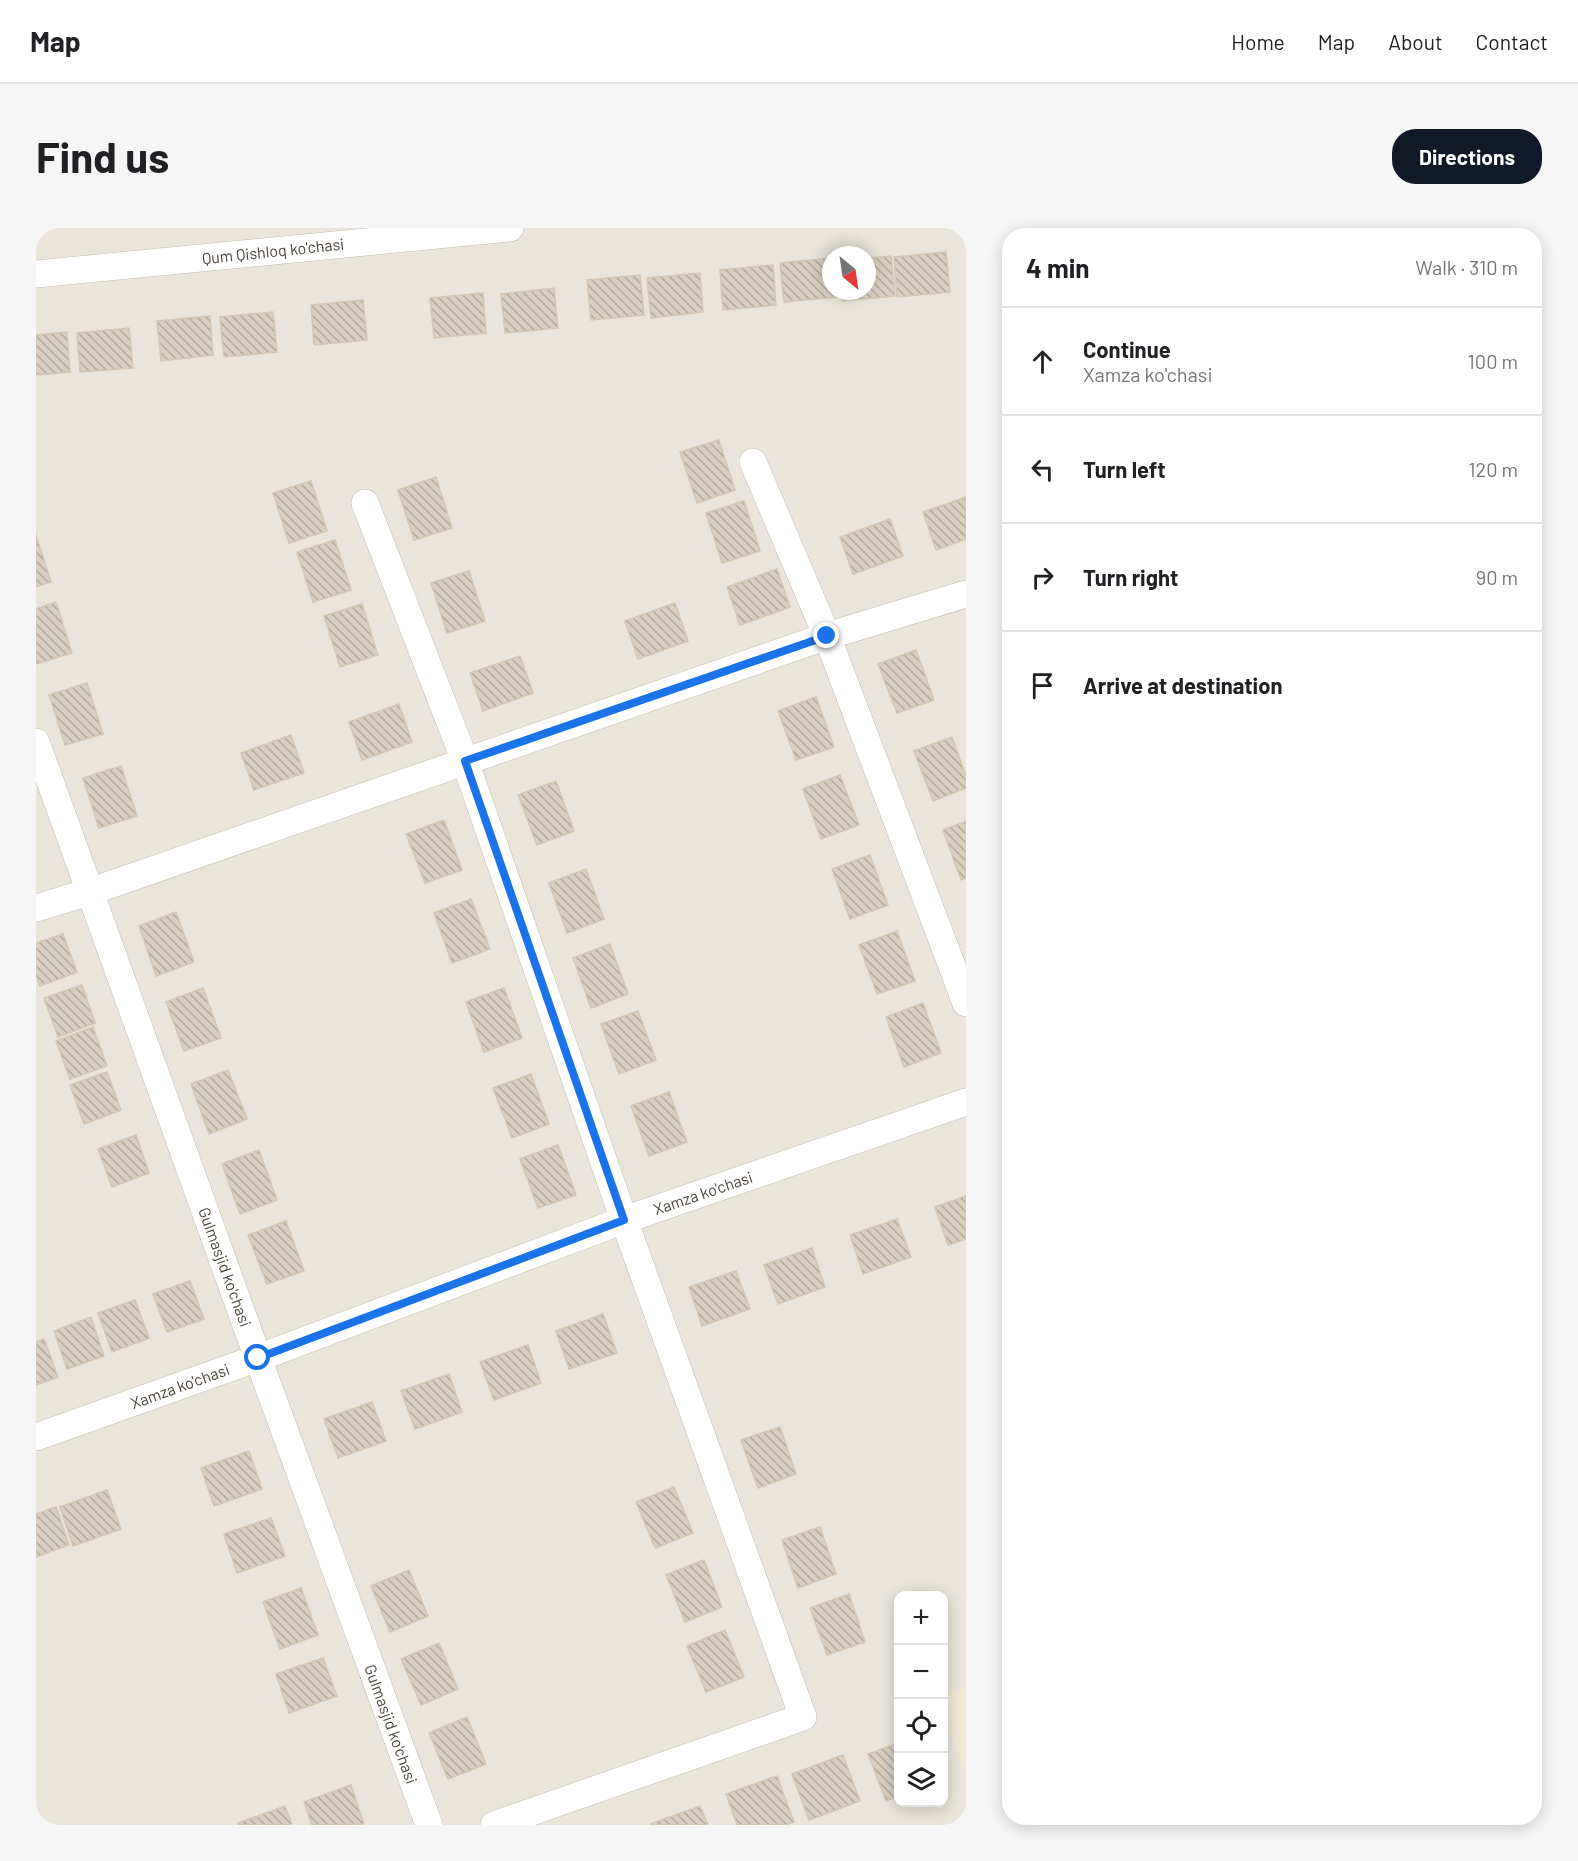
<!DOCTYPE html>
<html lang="en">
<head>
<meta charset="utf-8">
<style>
	body { margin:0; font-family:Barlow,sans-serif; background:#f6f6f6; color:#202124 }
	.controls { position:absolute; right:18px; bottom:18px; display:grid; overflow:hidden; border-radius:12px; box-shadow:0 3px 15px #0003 }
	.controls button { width:54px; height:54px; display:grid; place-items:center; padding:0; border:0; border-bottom:2px solid #e0e0e0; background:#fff; color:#202124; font:30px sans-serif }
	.compass { position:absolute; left:786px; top:18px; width:54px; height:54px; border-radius:50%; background:#fff; box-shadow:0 3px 15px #0003; rotate:151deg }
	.stop { position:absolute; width:18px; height:18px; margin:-14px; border:4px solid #1a73e8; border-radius:50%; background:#fff }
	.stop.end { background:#1a73e8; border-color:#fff; box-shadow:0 2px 6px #0008 }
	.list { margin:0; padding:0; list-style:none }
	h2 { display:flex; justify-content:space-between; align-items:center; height:78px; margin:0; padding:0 24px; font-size:26px }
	h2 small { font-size:20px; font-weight:400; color:#757577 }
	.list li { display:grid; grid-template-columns:39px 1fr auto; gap:18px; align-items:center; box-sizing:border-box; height:108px; padding:0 24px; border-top:2px solid #e0e0e0 }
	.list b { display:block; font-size:22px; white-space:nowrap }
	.list p { margin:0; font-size:20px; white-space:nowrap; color:#757577 }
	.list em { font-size:20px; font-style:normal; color:#757577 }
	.icon { flex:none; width:33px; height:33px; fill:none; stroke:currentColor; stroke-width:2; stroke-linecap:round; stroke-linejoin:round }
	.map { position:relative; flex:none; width:930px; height:1597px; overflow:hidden; border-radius:24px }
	header { display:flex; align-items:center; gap:36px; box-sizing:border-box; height:84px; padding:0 30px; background:#fff; border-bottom:2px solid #e0e0e0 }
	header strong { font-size:28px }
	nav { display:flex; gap:33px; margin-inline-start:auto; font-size:21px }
	.intro { display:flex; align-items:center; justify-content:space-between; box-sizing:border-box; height:144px; padding:0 36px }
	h1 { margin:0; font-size:42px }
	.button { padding:15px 27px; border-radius:24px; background:#111827; color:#fff; font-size:21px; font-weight:700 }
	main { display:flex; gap:36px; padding:0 36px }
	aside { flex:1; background:#fff; border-radius:24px; box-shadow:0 3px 15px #0003 }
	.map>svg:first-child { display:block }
	.residential { fill:#eae5da; fill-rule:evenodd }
	.education { fill:#efe8d6 }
	.building { fill:url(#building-back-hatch); stroke:#d3c7b4; stroke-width:1.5 }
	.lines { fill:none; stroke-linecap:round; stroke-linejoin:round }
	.minor-casing { stroke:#c2bbae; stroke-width:28 }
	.minor { stroke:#fff; stroke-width:27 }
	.route { stroke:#1a73e8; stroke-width:8 }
	.labels { text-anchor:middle; stroke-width:4.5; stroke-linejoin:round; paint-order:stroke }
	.street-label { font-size:16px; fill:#4b4439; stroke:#fff }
</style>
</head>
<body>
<header>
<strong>Map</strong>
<nav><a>Home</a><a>Map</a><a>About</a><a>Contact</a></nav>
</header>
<div class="intro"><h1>Find us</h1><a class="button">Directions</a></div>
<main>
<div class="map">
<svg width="930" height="1597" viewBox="0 0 930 1597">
	<defs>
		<pattern id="building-back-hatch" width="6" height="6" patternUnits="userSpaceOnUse" patternTransform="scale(1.5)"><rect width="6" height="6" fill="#d8cfc1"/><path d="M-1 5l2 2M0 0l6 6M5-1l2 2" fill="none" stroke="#b1aa9e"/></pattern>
	</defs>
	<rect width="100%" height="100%" fill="#f6f3ec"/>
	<path class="residential" d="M0,0H930V1597H0ZM795,27H831V63H795ZM862,1368H908V1574H862Z"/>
	<path class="education" d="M930,1459V1551L908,1481V1466Z"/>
	<path class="building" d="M910,24L914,64L861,69L858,29Z
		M855,28L859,68L806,73L805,63H831V30Z
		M795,30V63H800L801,69L748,74L744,35Z
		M737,37L740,77L687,82L684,42Z
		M664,45L667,84L615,90L611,50Z
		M604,47L608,87L555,92L551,52Z
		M518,60L522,100L469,105L465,66Z
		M447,65L450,105L398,110L394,70Z
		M327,72L331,112L278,117L275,77Z
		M237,84L241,124L188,129L184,89Z
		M174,88L177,127L125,133L121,93Z
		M93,100L97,140L44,144L41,105Z
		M31,104L34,144L0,147V107Z
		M683,212L699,262L661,275L644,224Z
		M400,249L416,300L378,312L362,262Z
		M275,253L291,303L253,315L237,265Z
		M930,269V311L900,322L887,284Z
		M708,273L724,323L686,335L670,285Z
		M854,291L867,328L817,346L804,309Z
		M0,307L15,354L0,359Z
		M299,312L315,362L277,374L261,324Z
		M741,341L754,379L704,397L691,359Z
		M433,343L449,393L411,405L395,355Z
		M20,374L36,425L0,436V381Z
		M639,375L652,413L602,431L589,393Z
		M326,376L342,427L304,439L288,388Z
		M880,422L898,472L861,485L842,436Z
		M484,428L497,465L447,483L434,445Z
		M51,455L67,506L29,517L13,467Z
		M780,469L798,519L760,532L742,483Z
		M363,476L376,514L326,532L313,494Z
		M255,507L268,545L218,562L205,525Z
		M916,509L930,548V560L897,573L878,523Z
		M85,538L101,588L63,600L47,550Z
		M804,547L823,597L785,611L767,561Z
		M520,553L538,603L501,617L482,567Z
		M408,592L426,642L389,655L370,606Z
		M930,593V650L925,652L907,602Z
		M834,627L852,677L814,691L796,641Z
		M550,641L568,691L531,705L513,655Z
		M435,671L454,721L416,735L398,685Z
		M140,684L158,734L120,748L103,698Z
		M861,703L879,753L841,766L823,717Z
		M27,706L41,744L4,758L0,747V715Z
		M574,716L592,766L555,780L537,730Z
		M46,757L59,795L22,809L8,770Z
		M167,760L185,810L148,823L130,774Z
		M468,760L486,810L448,824L430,774Z
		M887,775L905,825L868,839L850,789Z
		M602,783L620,832L583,846L565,796Z
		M57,799L71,838L34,851L20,813Z
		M192,842L211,891L173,906L155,856Z
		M71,844L85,882L48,896L34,857Z
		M495,846L513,896L476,910L457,860Z
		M633,864L651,914L613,928L595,878Z
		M100,907L113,945L76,959L62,921Z
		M522,917L540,967L502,980L484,931Z
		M223,922L241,972L204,986L186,936Z
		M930,968V1011L912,1017L899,979Z
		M861,991L875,1029L827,1046L814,1007Z
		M250,993L268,1043L231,1056L212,1007Z
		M776,1020L789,1059L742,1076L728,1037Z
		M700,1043L714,1081L666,1098L653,1059Z
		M154,1053L168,1091L131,1104L117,1066Z
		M99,1072L113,1110L76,1124L62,1085Z
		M567,1086L581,1125L533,1141L520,1103Z
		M55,1089L68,1128L31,1141L18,1103Z
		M8,1111L22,1149L0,1157V1114Z
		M492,1117L505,1155L458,1172L444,1134Z
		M413,1146L426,1184L379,1201L365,1163Z
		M336,1174L350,1213L302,1230L288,1191Z
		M744,1199L760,1246L722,1260L705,1212Z
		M213,1223L226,1261L178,1278L165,1240Z
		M638,1259L657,1305L619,1320L600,1274Z
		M71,1262L85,1301L37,1318L24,1279Z
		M20,1279L33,1317L0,1329V1286Z
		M235,1290L249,1328L201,1345L188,1306Z
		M784,1299L800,1346L762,1360L746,1312Z
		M668,1332L686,1379L649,1394L630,1347Z
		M373,1342L392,1388L354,1404L335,1358Z
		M265,1360L282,1407L244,1421L227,1374Z
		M813,1366L829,1414L791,1427L774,1380Z
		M689,1402L708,1449L670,1464L651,1418Z
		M403,1415L422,1461L385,1477L365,1431Z
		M287,1430L301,1468L253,1485L240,1446Z
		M431,1489L450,1536L412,1551L393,1505Z
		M862,1515V1568L850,1573L832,1526Z
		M807,1527L824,1573L773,1592L756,1546Z
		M741,1548L758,1594L750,1597H701L690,1566Z
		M315,1557L328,1596L276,1597L268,1574Z
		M249,1578L256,1597H202V1595Z
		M664,1578L672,1597H614V1596Z"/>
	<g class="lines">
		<defs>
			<path id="minor" d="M0,46L474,0
				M717,234L791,408L930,775
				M329,275L429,533L588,992L767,1489L458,1597
				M0,514L222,1130L393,1597
				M0,680L53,664L791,408L930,366
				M0,1209L222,1130L588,992L930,874"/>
		</defs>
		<use href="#minor" class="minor-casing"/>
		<use href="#minor" class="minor"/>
	</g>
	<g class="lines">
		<path class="route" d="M222,1130L588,992L429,533L791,408"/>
	</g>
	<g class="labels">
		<g class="street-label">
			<text transform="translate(237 23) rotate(-6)" y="6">Qum Qishloq ko'chasi</text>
			<text transform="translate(667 965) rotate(-19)" y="6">Xamza ko'chasi</text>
			<text transform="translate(189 1039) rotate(70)" y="6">Gulmasjid ko'chasi</text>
			<text transform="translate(144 1158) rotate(-20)" y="6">Xamza ko'chasi</text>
			<text transform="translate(355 1496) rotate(70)" y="6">Gulmasjid ko'chasi</text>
		</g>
	</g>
</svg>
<div class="controls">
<button>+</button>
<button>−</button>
<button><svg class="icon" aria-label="locate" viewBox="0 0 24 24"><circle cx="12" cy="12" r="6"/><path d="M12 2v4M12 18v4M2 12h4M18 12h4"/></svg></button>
<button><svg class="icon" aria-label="layers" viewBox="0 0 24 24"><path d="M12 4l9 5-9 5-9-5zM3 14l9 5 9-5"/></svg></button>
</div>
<svg class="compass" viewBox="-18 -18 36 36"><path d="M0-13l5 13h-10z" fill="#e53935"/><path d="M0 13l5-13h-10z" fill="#757577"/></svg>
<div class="stop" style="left:222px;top:1130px"></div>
<div class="stop end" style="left:791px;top:408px"></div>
</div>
<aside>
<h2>4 min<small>Walk · 310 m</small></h2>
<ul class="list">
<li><svg class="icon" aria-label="ahead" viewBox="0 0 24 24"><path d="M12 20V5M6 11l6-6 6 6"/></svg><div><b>Continue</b><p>Xamza ko'chasi</p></div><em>100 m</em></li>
<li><svg class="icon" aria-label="left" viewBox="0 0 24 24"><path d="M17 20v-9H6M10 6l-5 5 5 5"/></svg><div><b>Turn left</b></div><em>120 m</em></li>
<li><svg class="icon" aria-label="right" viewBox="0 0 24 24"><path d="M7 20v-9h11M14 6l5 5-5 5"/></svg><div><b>Turn right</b></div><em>90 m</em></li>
<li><svg class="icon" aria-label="arrive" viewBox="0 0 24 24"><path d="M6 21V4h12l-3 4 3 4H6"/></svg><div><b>Arrive at destination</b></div></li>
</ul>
</aside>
</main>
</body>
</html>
